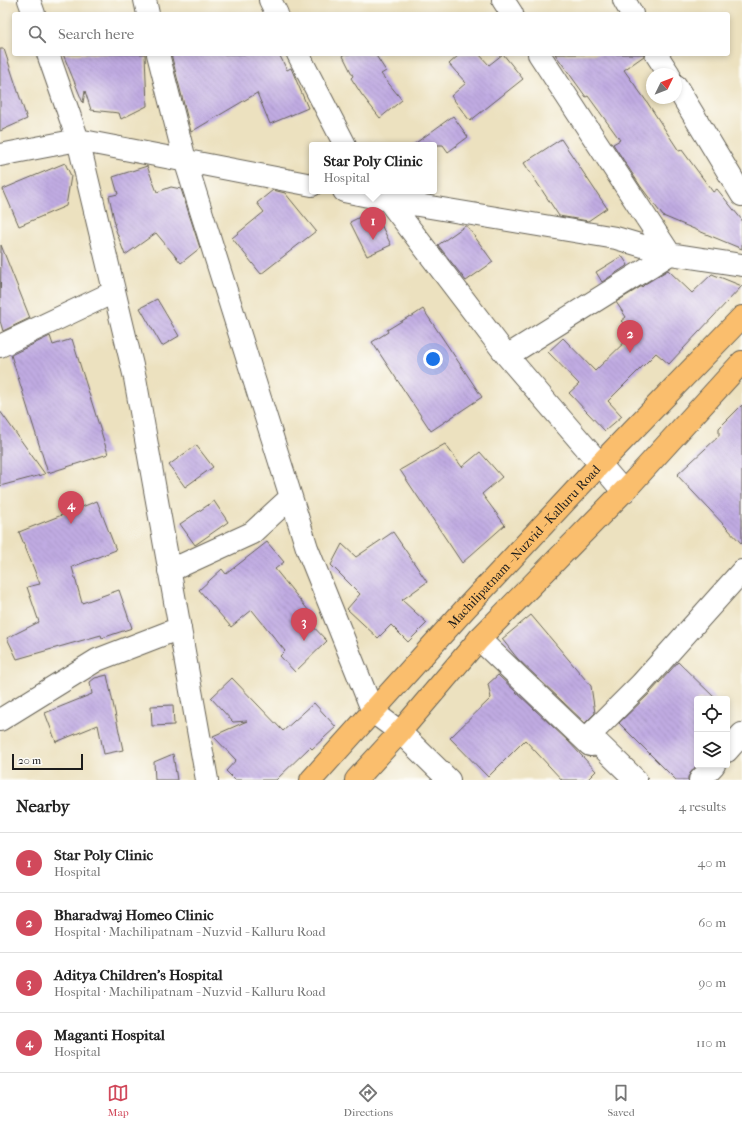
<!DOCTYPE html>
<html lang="en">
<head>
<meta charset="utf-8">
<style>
	body { margin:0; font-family:"IM FELL French Canon",serif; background:#f2f2f2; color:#222 }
	.controls { position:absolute; right:12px; bottom:12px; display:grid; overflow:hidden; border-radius:4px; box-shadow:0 2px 6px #0003 }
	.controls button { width:36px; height:36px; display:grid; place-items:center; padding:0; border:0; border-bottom:1px solid #e0e0e0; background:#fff; color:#222; font:20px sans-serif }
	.compass { position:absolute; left:646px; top:68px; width:36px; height:36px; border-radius:50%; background:#fff; box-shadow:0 2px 6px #0003; rotate:47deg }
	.scale { position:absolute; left:12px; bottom:10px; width:71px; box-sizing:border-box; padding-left:4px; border:2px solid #1c1c1c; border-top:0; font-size:11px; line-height:14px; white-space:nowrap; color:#1c1c1c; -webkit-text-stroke:3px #fdfcf7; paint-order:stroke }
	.you { position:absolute; left:433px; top:359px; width:14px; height:14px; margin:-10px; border:3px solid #fff; border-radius:50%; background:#1a73e8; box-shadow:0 0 0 6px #1a73e833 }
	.badge { display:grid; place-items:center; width:26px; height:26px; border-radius:50%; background:#d1495b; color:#fff; font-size:13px; font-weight:700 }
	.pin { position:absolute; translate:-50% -33px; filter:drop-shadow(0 1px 2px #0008) }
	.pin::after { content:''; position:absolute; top:21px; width:14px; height:12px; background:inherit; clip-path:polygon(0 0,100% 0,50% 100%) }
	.popup { position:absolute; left:309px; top:142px; width:128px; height:52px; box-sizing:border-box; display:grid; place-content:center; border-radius:4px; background:#fff; filter:drop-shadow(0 1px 3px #0005); font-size:13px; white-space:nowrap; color:#767676 }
	.popup b { font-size:15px; color:#222 }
	.popup::after { content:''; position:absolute; left:50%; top:100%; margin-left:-8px; border:8px solid transparent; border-top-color:#fff }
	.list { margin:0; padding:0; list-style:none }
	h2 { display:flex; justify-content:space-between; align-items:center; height:52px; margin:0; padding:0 16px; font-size:17px }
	h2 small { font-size:13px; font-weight:400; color:#767676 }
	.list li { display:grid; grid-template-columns:26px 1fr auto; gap:12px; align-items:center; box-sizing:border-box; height:60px; padding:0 16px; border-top:1px solid #e0e0e0 }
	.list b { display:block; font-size:15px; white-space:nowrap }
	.list p { margin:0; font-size:13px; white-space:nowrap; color:#767676 }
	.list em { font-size:13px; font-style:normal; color:#767676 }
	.icon { flex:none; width:22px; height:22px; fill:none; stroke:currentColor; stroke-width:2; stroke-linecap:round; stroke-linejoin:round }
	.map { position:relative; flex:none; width:742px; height:780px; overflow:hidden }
	.search { position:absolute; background:#fff; box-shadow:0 2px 6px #0003; left:12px; right:12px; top:12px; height:44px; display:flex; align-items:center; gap:10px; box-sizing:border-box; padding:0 14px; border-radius:4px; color:#767676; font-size:15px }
	.sheet { height:292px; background:#fff }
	nav { display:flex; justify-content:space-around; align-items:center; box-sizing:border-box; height:56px; border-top:1px solid #e0e0e0; background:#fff; font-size:11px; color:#767676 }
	nav a { display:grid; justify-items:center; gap:2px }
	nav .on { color:#d1495b }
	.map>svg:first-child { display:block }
	.building { fill:url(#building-back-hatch) }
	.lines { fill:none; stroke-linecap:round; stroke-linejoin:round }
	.minor-casing { stroke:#656155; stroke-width:24 }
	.trunk-casing { stroke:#656155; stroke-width:24 }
	.minor { stroke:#fff; stroke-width:22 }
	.trunk { stroke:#fabe6d; stroke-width:22 }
	.labels { text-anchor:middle; stroke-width:3.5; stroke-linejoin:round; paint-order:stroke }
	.street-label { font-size:13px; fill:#1c1c1c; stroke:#fdfcf7 }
</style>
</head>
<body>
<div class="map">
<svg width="742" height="780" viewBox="0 0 742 780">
	<defs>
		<pattern id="building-back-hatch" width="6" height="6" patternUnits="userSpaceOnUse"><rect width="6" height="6" fill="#c0abe2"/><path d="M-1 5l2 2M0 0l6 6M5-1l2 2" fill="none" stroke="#a493c1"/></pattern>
	</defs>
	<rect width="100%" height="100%" fill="#fdfcf7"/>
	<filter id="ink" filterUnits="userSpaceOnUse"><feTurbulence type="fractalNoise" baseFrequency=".025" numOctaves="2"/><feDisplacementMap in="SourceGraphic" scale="8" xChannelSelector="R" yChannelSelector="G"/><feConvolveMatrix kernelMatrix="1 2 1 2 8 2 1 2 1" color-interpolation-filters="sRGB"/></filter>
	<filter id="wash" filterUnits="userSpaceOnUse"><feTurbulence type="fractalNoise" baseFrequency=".012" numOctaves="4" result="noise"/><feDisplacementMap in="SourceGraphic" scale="16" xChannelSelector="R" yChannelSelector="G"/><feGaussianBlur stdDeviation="0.9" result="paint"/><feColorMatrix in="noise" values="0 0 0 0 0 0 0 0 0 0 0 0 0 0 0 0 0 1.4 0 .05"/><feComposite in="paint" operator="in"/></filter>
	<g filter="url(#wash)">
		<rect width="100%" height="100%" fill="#ece1bf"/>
		<g id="blocks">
			<path class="building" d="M0,49H4L27,119L0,131Z
				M63,54H145L147,106L121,119L119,113L91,110L85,91L83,103Z
				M171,54H279L287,70L291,68L308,108L270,124L257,93L191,132Z
				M342,54H375L386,71L381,74L402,100L380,118L362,95L351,78L353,76Z
				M460,54H479L489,65L503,54L523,79L470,121L451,96L466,83L449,64Z
				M555,54H644V56L624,70L647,102L679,151L682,150L713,192L717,189L742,220V249L663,216L641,187L613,144L620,140L588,96L586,97Z
				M453,116L468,137L448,152L443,145H413Z
				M561,139L607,208L588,221L559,216L524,163Z
				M65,163L71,176L66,206L19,226L3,189Z
				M147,166L157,192L171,187L181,189L200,248L181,263L156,233L125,255L114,225L115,224L109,196L118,194L113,177Z
				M273,190L285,193L316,231L261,274L232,238L264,212L257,203Z
				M374,210L391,245L367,256L350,222Z
				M465,226H467L493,262L466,281L438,245Z
				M1,245L30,318L3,331L0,321Z
				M622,256L628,265L602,282L596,272Z
				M668,270L692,293L712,274L742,286L669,364L656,353L608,401L622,416L605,431L569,393L579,384L548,352L563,338L595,371L634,333L621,321L626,317L616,302L642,286V287L645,284Z
				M157,299L179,336L162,346L140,308Z
				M423,309L482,397L431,431L372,342L388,332L387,330L410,316L411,317Z
				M50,336L53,345L72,339L108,454L48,473L11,355Z
				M742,405V544L677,475L719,436V428Z
				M0,411L45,474L0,486Z
				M445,444L462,467L480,452L502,477L482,494L505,525L462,563L400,470Z
				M196,445L213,467L185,487L169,465Z
				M97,501L116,550L72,567L82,603L119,590L132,628L102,638L101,635L17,659L7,638L39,622L27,587L40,584L19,532Z
				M214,501L228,522L195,545L180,524Z
				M393,532L427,582L402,600L427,623L408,642L391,625L378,638L347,609L360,594L331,565L342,544L356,557Z
				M267,542L284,562L275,569L313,616L307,620L327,641L295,672L280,656L285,651L252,610L231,627L199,590L222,569L226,574Z
				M531,615L591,686L595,713L585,723L517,658L502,639Z
				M678,662L716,699H697V765L691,772L688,777V780H676L619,723L650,693Z
				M107,675L123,750L104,754L98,725L56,742L45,713L92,694L90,682L95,678Z
				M498,675L568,741L596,771L587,780H562L525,740L488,777L450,738L491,698L488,684Z
				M232,678L283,731L314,703L336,727L312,749L310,747L276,780H235L226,771L236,760L213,736L247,721L233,722L211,698Z
				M173,705L174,725L152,726L151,706Z
				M173,754L177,780H155L154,762Z"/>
		</g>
	</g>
	<g filter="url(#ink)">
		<use href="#blocks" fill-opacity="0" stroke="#656155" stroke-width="1"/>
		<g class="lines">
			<defs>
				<path id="minor" d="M29,0L34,14
					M145,0L148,14
					M270,0L277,14
					M503,0L512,14
					M624,0L632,14
					M48,54L78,140L135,378L207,780
					M158,54L185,160L307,548L373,712L400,732L449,780
					M298,54L345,145
					M656,54L669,74
					M676,86L742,195
					M0,155L78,140L312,185
					M344,191L388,200L616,238L670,254L742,265
					M388,200L507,356L624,492
					M0,346L114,292
					M507,356L670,254L539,54
					M169,571L252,533L291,497
					M479,639L590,745L599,744L636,780
					M0,720L97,660L180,628
					M585,740L641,684L742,571
					M727,751L742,734
					M700,780L714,765"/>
				<g id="trunk">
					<path id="s1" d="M311,780L465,609L600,464L742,317"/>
					<path d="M356,780L400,732L479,639L629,486L742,362"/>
				</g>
			</defs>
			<use href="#minor" class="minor-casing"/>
			<use href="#trunk" class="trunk-casing"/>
			<use href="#minor" class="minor"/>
			<use href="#trunk" class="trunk"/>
		</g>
	</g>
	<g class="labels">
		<g class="street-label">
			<text dy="5" stroke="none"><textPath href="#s1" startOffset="316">Machilipatnam - Nuzvid - Kalluru Road</textPath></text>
		</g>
	</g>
</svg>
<div class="controls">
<button><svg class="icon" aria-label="locate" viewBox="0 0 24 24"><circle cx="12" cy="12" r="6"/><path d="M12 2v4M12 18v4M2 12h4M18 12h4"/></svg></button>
<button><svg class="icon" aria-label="layers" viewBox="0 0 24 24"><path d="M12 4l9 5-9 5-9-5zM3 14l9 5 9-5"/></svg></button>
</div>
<svg class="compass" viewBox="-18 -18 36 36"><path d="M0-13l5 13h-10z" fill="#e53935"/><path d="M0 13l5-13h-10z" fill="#767676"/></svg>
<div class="scale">20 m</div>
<div class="you"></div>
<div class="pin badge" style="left:373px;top:240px">1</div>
<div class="popup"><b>Star Poly Clinic</b>Hospital</div>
<div class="pin badge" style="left:630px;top:353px">2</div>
<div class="pin badge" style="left:304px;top:641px">3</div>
<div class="pin badge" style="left:71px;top:524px">4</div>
<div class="search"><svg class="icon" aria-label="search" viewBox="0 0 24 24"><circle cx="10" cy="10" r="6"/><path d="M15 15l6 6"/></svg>Search here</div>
</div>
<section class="sheet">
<h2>Nearby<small>4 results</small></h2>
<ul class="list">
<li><span class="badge">1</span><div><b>Star Poly Clinic</b><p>Hospital</p></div><em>40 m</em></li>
<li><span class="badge">2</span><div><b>Bharadwaj Homeo Clinic</b><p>Hospital · Machilipatnam - Nuzvid - Kalluru Road</p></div><em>60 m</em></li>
<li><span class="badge">3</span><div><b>Aditya Children's Hospital</b><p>Hospital · Machilipatnam - Nuzvid - Kalluru Road</p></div><em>90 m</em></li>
<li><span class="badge">4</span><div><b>Maganti Hospital</b><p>Hospital</p></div><em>110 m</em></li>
</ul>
</section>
<nav>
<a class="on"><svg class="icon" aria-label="map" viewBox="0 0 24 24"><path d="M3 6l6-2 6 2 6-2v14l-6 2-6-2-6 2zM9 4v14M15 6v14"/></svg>Map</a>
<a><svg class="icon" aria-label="directions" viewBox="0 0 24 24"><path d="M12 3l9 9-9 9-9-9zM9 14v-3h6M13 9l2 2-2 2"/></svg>Directions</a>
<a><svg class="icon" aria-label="saved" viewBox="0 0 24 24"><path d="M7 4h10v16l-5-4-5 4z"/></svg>Saved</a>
</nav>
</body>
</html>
